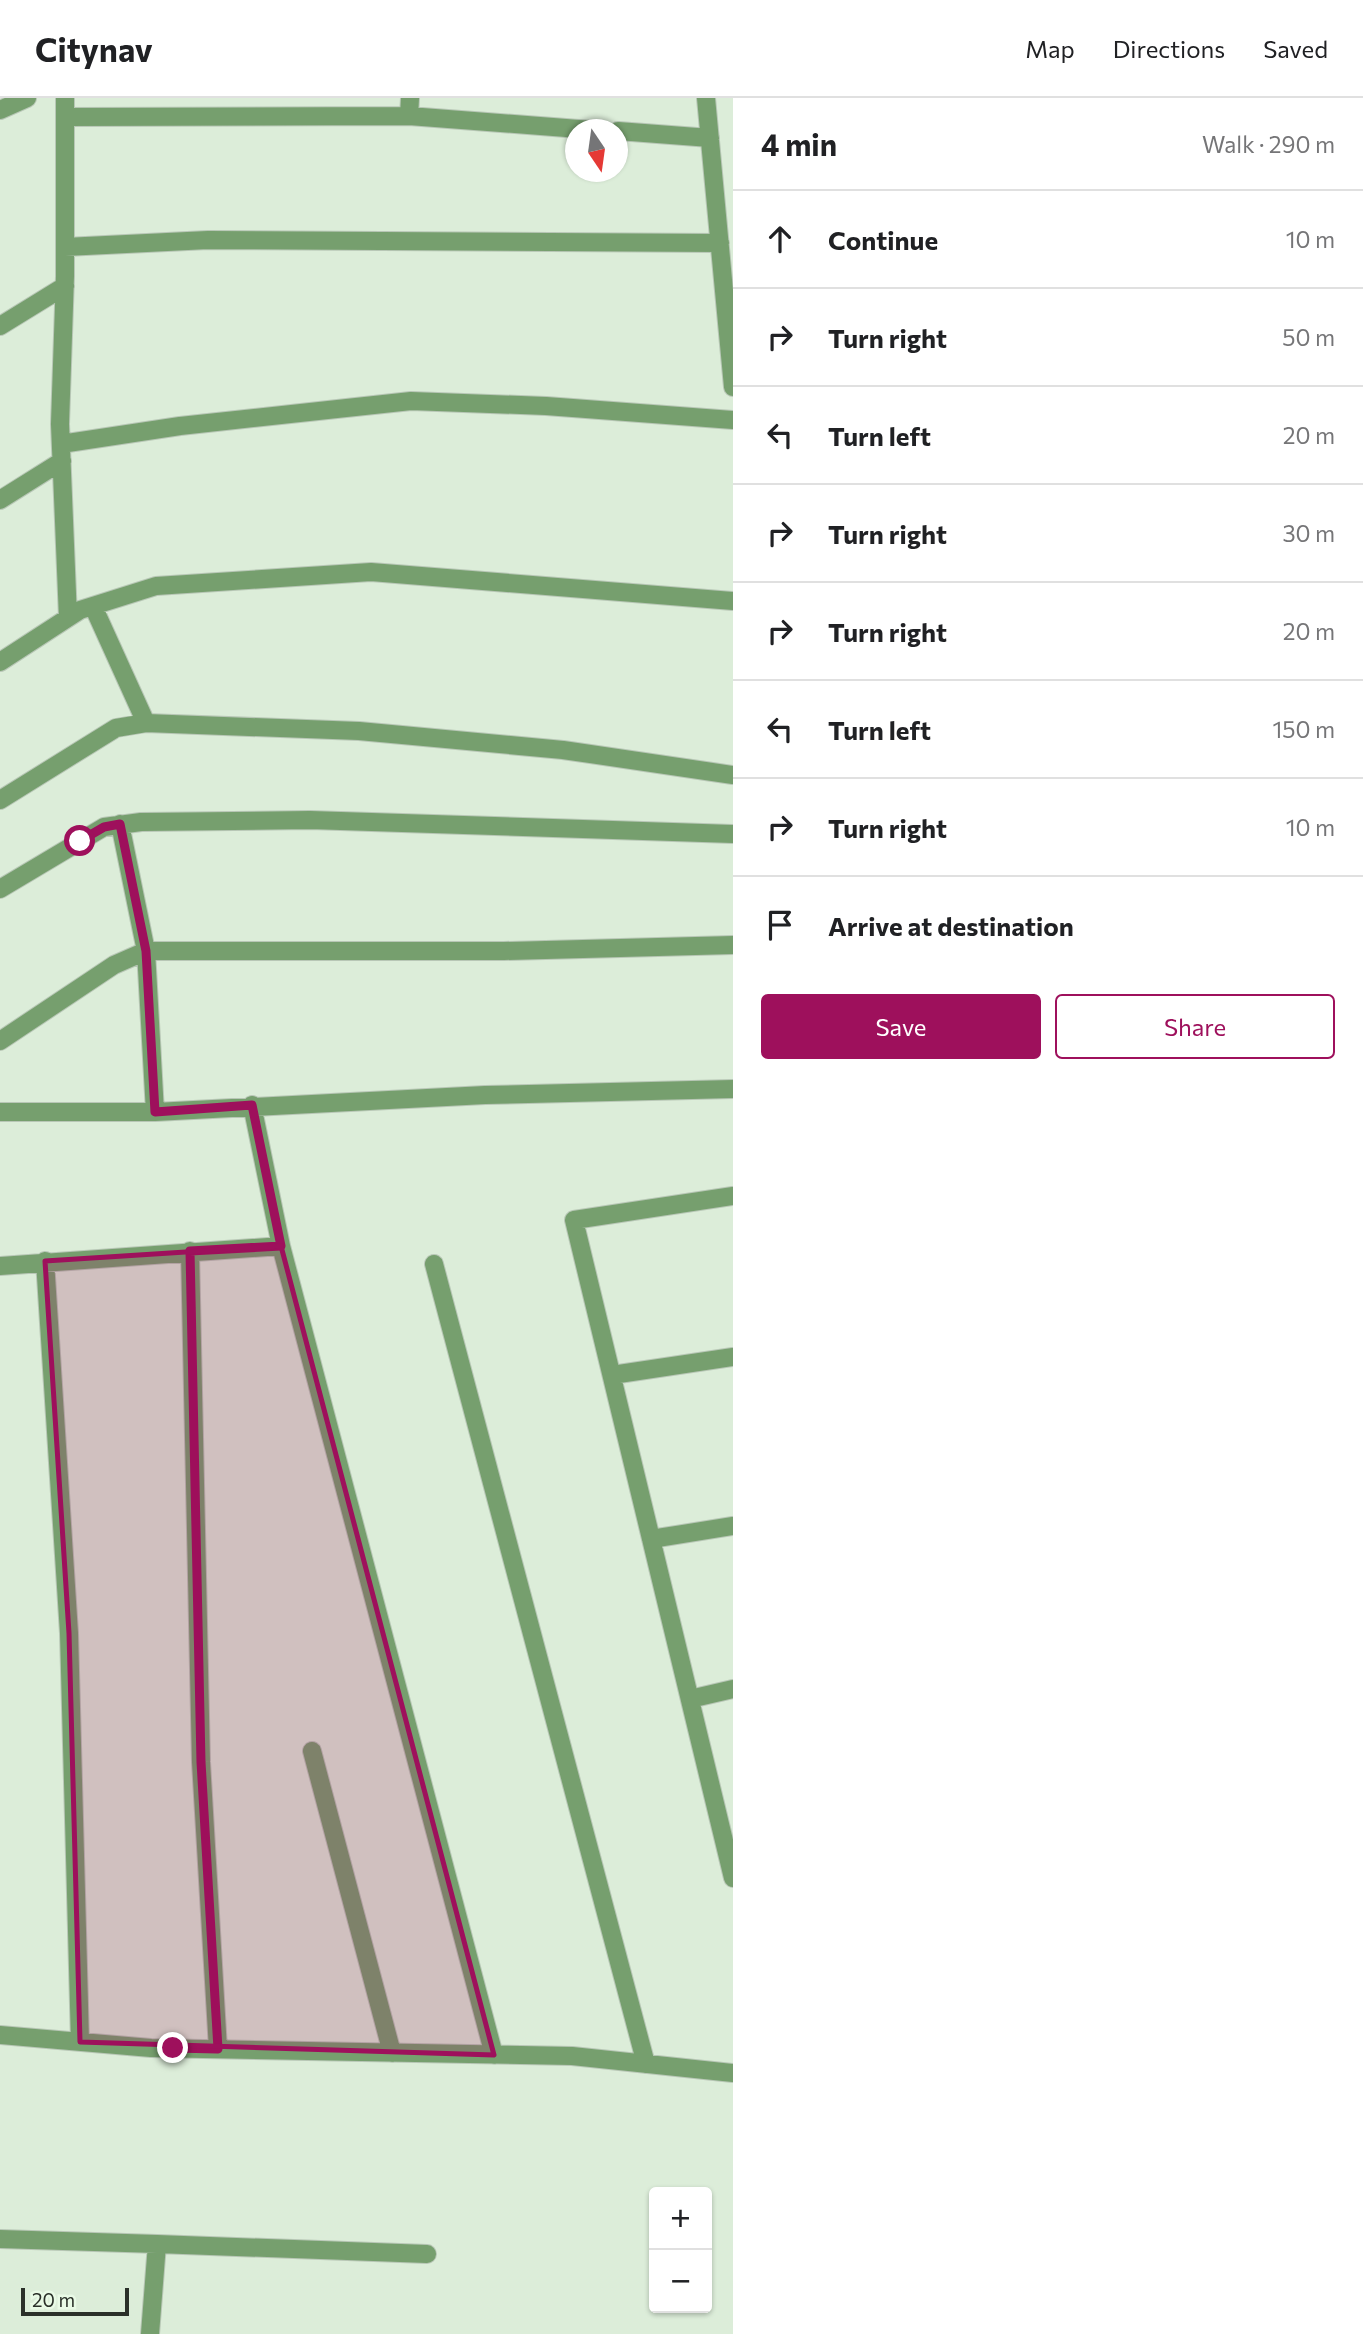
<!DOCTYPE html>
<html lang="en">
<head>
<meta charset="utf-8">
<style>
	body { margin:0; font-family:Commissioner,sans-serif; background:#f6f6f6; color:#202124 }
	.controls { position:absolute; right:21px; bottom:21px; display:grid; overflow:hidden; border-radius:7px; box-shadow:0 2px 5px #0004 }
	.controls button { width:63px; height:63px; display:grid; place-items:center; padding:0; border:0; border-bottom:2px solid #e0e0e0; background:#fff; color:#202124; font:35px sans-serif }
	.compass { position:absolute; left:565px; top:21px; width:63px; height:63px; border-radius:50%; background:#fff; box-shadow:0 2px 5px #0004; rotate:167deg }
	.scale { position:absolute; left:21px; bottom:18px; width:108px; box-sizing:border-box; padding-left:7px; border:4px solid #2a3029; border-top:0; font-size:19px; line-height:24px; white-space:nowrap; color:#2a3029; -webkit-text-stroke:5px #e9fae6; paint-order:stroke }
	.stop { position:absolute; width:21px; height:21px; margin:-16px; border:5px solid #9e105c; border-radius:50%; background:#fff }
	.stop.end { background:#9e105c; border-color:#fff; box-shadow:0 2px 7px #0008 }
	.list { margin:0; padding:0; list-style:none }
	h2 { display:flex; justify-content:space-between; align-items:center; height:91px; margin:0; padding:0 28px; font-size:30px }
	h2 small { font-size:23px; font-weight:400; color:#757577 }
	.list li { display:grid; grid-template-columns:46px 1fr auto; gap:21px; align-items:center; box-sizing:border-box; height:98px; padding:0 28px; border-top:2px solid #e0e0e0 }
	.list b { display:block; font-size:26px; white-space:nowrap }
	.list em { font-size:23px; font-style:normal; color:#757577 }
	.actions { display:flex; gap:14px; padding:21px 28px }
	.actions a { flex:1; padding:16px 0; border:2px solid #9e105c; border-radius:7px; text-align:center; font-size:24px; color:#9e105c }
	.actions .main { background:#9e105c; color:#fff }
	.icon { flex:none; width:38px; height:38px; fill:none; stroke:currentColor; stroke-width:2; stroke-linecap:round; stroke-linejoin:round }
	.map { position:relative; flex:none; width:733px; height:2236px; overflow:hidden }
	header { display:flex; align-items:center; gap:42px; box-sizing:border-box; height:98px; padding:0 35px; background:#fff; border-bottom:2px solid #e0e0e0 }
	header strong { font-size:33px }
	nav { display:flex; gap:38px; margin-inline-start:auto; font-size:24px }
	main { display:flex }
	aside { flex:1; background:#fff }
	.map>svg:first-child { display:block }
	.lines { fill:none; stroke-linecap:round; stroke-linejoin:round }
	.street-casing { stroke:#b8c7b6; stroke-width:20 }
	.street { stroke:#769f6e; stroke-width:18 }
	.route { stroke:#9e105c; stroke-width:9 }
	.marked { fill:#9e105c; fill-opacity:0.2; stroke:#9e105c; stroke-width:5; stroke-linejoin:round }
</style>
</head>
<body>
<header>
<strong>Citynav</strong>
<nav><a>Map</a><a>Directions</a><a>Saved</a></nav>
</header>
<main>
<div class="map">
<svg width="733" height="2236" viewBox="0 0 733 2236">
	<rect width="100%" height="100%" fill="#dcedd9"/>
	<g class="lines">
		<defs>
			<path id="street" d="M65,0V178L60,326L68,520
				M706,0L733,289
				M0,12L27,0
				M409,18L410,0
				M65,19L409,18L592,32
				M618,33L710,40
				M65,149L208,142L720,145
				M0,228L65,188
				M61,346L180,328L411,303L546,308L733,322
				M0,402L62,363
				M93,508L146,625
				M0,564L80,512L156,488L371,474L733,503
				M0,702L116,630L146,625L359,633L563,652L733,677
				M120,726L146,853L155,1014
				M0,791L104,729L141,724L310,722L733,736
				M0,943L114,867L146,853H504L733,847
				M252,1007L281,1148L494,1957
				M0,1014H155L485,997L733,991
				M733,1098L574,1122L733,1780
				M190,1153L201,1664L218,1951
				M45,1163L69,1535L80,1944
				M434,1166L646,1966
				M0,1168L281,1148
				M612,1277L733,1259
				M651,1441L733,1428
				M690,1601L733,1591
				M312,1653L392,1955
				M0,1937L151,1950L572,1958L733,1975
				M0,2141L157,2146L150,2236
				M157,2146L427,2156"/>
		</defs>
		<use href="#street" class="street-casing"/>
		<use href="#street" class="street"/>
	</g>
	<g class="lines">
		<path class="route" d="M80,743L104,729L120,726L146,853L155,1014L252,1007L281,1148L190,1153L201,1664L218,1951L173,1950"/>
	</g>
	<path class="marked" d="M281,1148L494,1957L80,1944L69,1535L45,1163Z"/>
</svg>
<div class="controls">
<button>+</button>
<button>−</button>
</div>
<svg class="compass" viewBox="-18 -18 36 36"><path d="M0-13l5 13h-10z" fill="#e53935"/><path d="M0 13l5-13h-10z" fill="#757577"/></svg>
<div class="scale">20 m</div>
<div class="stop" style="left:80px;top:743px"></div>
<div class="stop end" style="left:173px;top:1950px"></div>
</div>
<aside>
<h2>4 min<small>Walk · 290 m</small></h2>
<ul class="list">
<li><svg class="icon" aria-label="ahead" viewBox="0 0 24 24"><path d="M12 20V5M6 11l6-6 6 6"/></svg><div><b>Continue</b></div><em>10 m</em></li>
<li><svg class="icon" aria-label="right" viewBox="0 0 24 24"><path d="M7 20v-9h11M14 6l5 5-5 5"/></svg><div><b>Turn right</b></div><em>50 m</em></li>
<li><svg class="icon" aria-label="left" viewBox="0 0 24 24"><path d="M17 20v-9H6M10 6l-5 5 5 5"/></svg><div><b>Turn left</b></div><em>20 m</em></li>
<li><svg class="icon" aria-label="right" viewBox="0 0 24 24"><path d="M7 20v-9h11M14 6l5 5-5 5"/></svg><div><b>Turn right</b></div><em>30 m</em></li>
<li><svg class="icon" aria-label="right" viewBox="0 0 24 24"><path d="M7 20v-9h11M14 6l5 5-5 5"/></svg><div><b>Turn right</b></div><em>20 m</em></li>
<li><svg class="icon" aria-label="left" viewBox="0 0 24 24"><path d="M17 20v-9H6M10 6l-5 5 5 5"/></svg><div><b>Turn left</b></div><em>150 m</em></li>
<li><svg class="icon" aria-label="right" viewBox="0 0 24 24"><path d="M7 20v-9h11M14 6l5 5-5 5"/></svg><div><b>Turn right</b></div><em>10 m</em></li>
<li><svg class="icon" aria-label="arrive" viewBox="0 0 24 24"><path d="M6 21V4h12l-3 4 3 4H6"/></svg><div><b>Arrive at destination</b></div></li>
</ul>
<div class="actions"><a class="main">Save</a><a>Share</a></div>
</aside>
</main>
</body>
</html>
